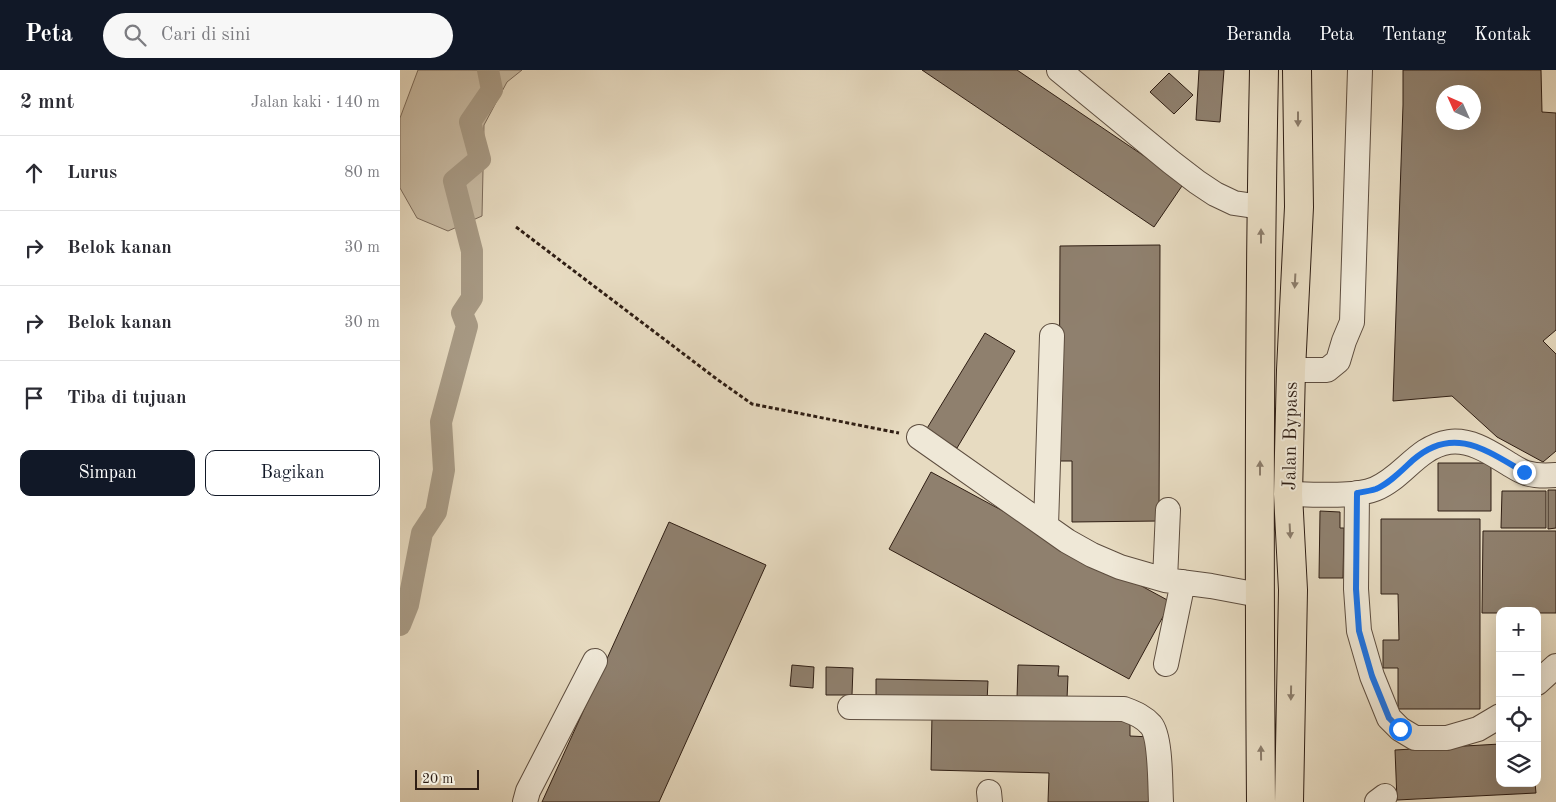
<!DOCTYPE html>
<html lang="id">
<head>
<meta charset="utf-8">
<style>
	body { margin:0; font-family:"Old Standard TT",serif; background:#f7f7f7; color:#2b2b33 }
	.controls { position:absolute; right:15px; bottom:15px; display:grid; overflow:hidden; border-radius:10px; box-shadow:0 5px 20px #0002 }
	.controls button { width:45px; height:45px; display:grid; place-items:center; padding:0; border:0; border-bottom:1px solid #e1e1e2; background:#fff; color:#2b2b33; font:25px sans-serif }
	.compass { position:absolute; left:1036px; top:15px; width:45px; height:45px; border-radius:50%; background:#fff; box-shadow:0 5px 20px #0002; rotate:315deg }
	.scale { position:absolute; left:15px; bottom:12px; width:64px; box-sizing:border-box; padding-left:5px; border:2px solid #2f1e14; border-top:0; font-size:14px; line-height:18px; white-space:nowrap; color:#2f1e14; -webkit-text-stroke:4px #efe8d7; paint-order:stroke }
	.stop { position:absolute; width:15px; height:15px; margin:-11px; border:4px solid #1a73e8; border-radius:50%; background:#fff }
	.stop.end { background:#1a73e8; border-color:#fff; box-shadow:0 1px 5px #0008 }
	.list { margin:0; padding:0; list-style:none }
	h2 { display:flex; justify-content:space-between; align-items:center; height:65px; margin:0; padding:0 20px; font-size:21px }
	h2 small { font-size:16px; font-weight:400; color:#7c7c81 }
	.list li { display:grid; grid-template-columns:32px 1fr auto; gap:15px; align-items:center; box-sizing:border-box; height:75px; padding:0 20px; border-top:1px solid #e1e1e2 }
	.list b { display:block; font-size:19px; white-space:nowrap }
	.list em { font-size:16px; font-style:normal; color:#7c7c81 }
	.actions { display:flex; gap:10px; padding:15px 20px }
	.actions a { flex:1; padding:11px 0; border:1px solid #111827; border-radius:10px; text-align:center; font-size:18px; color:#111827 }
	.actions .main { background:#111827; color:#fff }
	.icon { flex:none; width:28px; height:28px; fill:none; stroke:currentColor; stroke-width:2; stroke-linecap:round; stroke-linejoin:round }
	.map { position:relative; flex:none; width:1156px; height:732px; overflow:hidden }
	header { display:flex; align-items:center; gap:30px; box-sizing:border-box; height:70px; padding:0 25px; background:#111827; color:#fff }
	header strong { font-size:24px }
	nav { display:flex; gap:28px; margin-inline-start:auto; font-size:18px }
	.search { width:350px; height:45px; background:#f7f7f7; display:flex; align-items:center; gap:12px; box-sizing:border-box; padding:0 18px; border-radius:28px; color:#7c7c81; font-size:19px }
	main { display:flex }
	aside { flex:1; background:#fff }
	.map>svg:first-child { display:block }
	.green { fill:#c8bba4; stroke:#7c6c5c }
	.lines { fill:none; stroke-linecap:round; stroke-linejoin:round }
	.canal { stroke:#a89b86; stroke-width:22 }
	.building { fill:#8f806e; stroke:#2f1e14; fill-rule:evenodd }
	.minor-casing { stroke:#5d4d3f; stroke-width:26 }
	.highway-casing { stroke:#2f1e14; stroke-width:30 }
	.path { stroke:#2f1e14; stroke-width:3; stroke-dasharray:4 2.5; stroke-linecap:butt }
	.minor { stroke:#efe8d7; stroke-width:24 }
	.highway { stroke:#e7dbc1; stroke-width:28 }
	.oneway { fill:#8b7c6a }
	.route { stroke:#1a73e8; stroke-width:6 }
	.labels { text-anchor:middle; stroke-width:4; stroke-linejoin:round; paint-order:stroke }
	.street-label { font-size:19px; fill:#2f1e14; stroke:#efe8d7 }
</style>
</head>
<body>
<header>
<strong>Peta</strong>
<div class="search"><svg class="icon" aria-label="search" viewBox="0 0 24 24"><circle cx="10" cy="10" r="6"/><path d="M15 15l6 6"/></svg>Cari di sini</div>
<nav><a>Beranda</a><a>Peta</a><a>Tentang</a><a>Kontak</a></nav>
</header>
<main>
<aside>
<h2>2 mnt<small>Jalan kaki · 140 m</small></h2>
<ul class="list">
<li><svg class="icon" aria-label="ahead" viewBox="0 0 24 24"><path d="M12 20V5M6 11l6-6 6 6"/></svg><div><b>Lurus</b></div><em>80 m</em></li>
<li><svg class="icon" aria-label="right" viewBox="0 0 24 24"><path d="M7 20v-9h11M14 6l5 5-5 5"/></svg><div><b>Belok kanan</b></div><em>30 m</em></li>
<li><svg class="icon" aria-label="right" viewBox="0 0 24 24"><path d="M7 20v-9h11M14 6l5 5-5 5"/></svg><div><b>Belok kanan</b></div><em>30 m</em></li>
<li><svg class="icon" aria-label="arrive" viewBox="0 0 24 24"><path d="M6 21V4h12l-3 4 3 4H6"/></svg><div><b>Tiba di tujuan</b></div></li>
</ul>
<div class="actions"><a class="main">Simpan</a><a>Bagikan</a></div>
</aside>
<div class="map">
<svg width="1156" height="732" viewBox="0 0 1156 732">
	<rect width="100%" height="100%" fill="#e7dbc1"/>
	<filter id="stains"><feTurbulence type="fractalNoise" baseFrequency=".004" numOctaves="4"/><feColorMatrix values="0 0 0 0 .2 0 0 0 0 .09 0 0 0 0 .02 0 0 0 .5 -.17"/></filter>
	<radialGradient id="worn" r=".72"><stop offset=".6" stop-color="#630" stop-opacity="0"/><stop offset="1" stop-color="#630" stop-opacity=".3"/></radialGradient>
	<path class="green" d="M18,0H122L107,12L84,55L82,146L48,161L17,148L0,118V48Z"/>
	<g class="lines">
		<path class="canal" d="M0,555L8,535L22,463L36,442L44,400L41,352L67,256L62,243L72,228V181L54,111L80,89L70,52L92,20L88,0"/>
	</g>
	<path class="building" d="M522,0H617L784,113L754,157Z
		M799,0H824L820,52L796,50Z
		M1003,0H1141L1142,42L1156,43V260L1143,271L1156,284V381L1143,392L1097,367L1052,326L993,331L1003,35ZM1044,22H1074V52H1044Z
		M769,3L793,25L774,44L750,22Z
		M760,175L759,451L672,452V391H659L660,176Z
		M585,263L615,281L557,378L526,360Z
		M1038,393H1091V441H1038Z
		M531,402L771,532L729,609L489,479Z
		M1148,420H1156V458L1148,459Z
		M1102,421H1146V458H1101Z
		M920,441L940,442V458H944L943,508H919Z
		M981,449H1080V639H998V598H983V570H999L998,524H981Z
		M269,452L366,495L259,732H142Z
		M1083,461H1156V543H1137V541H1100V543H1082Z
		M392,595L414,597L413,618L390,616Z
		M618,595L659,596L658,606H668L667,629L617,628Z
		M426,597L453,598L452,625H426Z
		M476,609L588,611L587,632L476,630Z
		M532,644L730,648V666L751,667L749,732H648L649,703L531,700Z
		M1100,674V713H1135L1136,723L997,730L995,680Z"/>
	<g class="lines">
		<defs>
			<path id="minor" d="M659,0L771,92L797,112L815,124L834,133L861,137
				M891,300H927L938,291L944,271L952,252L960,0
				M519,367L667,471L692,485L720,497L765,510L811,516L859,525
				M957,423L956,519L959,561L972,606L989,648L1000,659L1015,668H1047L1078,659L1100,646
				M888,424C913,424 953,428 975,419C1003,408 1017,377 1049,372C1071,369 1091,383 1109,394C1114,397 1120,401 1126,403C1136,406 1145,406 1156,405
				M646,456L652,266
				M765,510L768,440
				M766,594L783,512
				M1137,613L1156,596
				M450,637L724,639C734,643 743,646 751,655C761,667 760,715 761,732
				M589,722L590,732
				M125,732L128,721L195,591
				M977,732L985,726"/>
			<path id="highway" d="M861,732C859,488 859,244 864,0
				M889,732L893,520L888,424L891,300L899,137L897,0"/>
		</defs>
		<use href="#minor" class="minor-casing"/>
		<use href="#highway" class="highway-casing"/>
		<path class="path" d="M116,157L318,310L352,334L499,363"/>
		<use href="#minor" class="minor"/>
		<use href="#highway" class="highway"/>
	</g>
	<defs><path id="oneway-solid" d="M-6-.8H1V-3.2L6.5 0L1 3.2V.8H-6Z" transform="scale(1.25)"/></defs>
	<g class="oneway">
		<use href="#oneway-solid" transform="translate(898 49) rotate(90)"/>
		<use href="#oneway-solid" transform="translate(861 166) rotate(-90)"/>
		<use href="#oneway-solid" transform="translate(895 211) rotate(93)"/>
		<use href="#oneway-solid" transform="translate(860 398) rotate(-90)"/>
		<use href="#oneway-solid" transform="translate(890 461) rotate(87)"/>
		<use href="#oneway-solid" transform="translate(891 623) rotate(91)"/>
		<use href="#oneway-solid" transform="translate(861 683) rotate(-91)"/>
	</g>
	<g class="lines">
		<path class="route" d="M1000,659L989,648L972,606L959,561L956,519L957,423C963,422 970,421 976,419C990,413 1002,400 1013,390C1053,355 1086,380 1124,402"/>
	</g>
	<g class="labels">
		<g class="street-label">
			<text transform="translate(889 366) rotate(-89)" y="7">Jalan Bypass</text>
		</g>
	</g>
	<rect width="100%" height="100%" filter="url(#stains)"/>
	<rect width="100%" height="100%" fill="url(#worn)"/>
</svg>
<div class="controls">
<button>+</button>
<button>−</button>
<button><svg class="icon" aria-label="locate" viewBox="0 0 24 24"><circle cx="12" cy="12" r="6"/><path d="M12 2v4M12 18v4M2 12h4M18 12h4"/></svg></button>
<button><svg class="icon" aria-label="layers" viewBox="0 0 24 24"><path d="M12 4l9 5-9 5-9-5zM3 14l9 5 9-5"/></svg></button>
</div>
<svg class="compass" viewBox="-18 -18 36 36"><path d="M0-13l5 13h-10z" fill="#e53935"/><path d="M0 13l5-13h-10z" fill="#7c7c81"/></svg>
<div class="scale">20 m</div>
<div class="stop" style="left:1000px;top:659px"></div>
<div class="stop end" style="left:1124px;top:402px"></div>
</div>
</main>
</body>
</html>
